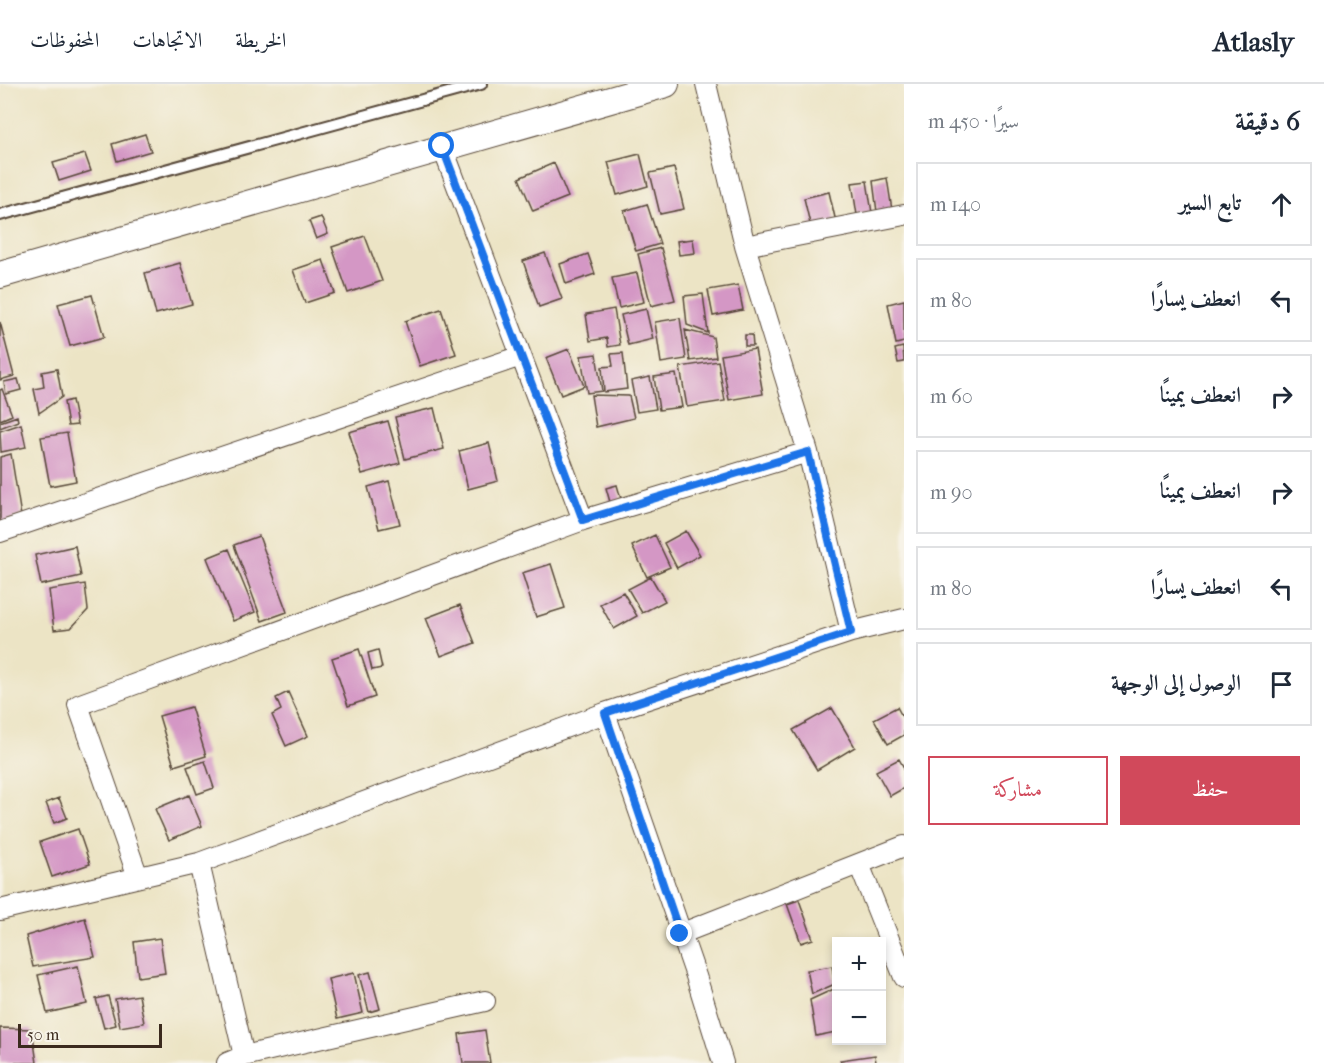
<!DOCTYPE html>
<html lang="ar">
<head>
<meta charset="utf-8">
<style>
	body { margin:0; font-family:"IM FELL French Canon",Amiri,serif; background:#f2f2f3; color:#1f2937; direction:rtl }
	.controls { position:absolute; right:18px; bottom:18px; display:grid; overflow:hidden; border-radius:0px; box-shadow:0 3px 9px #0003 }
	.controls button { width:54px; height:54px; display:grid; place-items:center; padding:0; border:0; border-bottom:2px solid #e0e1e3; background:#fff; color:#1f2937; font:30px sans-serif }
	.scale { position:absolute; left:18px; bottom:15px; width:144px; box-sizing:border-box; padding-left:6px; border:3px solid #3b2a1e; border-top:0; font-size:16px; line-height:21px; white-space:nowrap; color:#3b2a1e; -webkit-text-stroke:4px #f7f3e8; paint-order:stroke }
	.stop { position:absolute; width:18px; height:18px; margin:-14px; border:4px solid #1a73e8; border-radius:50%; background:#fff }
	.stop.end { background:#1a73e8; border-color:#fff; box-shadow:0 2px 6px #0008 }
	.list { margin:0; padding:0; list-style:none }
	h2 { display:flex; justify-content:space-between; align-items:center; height:78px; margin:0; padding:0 24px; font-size:26px }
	h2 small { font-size:20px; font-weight:400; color:#747a83 }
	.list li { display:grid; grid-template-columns:39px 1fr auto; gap:18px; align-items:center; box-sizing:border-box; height:84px; margin:0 12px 12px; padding:0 12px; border:2px solid #e0e1e3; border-radius:0px }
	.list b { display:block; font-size:22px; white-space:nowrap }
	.list em { font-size:20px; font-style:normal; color:#747a83 }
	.actions { display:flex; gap:12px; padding:18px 24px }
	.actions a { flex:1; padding:14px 0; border:2px solid #d1495b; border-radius:0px; text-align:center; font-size:21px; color:#d1495b }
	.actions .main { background:#d1495b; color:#fff }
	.icon { flex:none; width:33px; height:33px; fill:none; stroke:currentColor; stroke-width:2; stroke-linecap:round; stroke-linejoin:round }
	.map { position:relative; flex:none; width:904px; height:979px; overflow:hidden; direction:ltr }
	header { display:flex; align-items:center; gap:36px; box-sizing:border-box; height:84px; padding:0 30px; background:#fff; border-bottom:2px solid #e0e1e3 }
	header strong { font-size:28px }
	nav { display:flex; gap:33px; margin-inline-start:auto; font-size:21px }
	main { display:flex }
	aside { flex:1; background:#fff }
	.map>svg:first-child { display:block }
	.building { fill:#d497c5 }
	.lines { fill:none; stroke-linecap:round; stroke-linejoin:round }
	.service-casing { stroke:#564637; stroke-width:14 }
	.minor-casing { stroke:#564637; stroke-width:22 }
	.tertiary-casing { stroke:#564637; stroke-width:28 }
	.service { stroke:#fff; stroke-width:10 }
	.minor { stroke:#fff; stroke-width:20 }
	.tertiary { stroke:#fff; stroke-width:26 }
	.route { stroke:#1a73e8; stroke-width:8 }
</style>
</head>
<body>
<header>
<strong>Atlasly</strong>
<nav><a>الخريطة</a><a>الاتجاهات</a><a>المحفوظات</a></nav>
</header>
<main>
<aside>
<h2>6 دقيقة<small>سيرًا · 450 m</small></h2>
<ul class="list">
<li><svg class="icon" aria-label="ahead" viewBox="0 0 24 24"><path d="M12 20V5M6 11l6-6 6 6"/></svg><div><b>تابع السير</b></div><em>140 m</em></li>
<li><svg class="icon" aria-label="left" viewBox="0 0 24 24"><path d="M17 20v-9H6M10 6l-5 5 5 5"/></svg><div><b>انعطف يسارًا</b></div><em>80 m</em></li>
<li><svg class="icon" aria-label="right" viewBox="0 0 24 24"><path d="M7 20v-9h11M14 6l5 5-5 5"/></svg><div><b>انعطف يمينًا</b></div><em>60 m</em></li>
<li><svg class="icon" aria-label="right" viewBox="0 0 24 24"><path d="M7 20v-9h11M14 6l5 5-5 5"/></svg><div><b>انعطف يمينًا</b></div><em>90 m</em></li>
<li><svg class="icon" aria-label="left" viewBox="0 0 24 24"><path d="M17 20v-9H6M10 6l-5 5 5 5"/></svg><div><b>انعطف يسارًا</b></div><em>80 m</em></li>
<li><svg class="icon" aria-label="arrive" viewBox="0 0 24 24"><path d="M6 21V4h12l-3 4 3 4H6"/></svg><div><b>الوصول إلى الوجهة</b></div></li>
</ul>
<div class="actions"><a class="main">حفظ</a><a>مشاركة</a></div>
</aside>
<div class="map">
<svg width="904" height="979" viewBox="0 0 904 979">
	<rect width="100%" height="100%" fill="#f7f3e8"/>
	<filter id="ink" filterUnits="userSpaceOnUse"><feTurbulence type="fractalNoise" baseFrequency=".0167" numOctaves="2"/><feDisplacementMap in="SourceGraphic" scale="12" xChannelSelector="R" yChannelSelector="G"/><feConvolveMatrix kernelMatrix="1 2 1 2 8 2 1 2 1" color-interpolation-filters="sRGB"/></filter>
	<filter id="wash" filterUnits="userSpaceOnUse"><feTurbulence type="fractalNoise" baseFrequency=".008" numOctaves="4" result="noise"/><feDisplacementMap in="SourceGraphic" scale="24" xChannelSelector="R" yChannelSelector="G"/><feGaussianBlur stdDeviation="1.35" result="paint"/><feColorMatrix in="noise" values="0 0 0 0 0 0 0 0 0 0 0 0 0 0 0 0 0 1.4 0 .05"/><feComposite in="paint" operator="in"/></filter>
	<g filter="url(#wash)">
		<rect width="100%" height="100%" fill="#ece4c5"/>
		<g id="blocks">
			<path class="building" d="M145,50L151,67L117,77L112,60Z
				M85,70L91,87L59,97L53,79Z
				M640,70L648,102L617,111L608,78Z
				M554,79L568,113L533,127L519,94Z
				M674,84L684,125L660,130L650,89Z
				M887,94L892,126L877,128L873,97Z
				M867,97L872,129L857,131L852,99Z
				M829,108L836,138L811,144L804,114Z
				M647,120L660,160L636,167L624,127Z
				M321,133L328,150L316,155L309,137Z
				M365,152L382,197L348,209L332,163Z
				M693,155L695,169L679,171L677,157Z
				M661,164L675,216L651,222L638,170Z
				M545,169L562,215L539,223L523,177Z
				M588,170L595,190L566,200L560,180Z
				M323,176L335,209L305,219L293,186Z
				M180,179L192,220L156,230L145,189Z
				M637,189L644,218L619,224L612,194Z
				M738,201L743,226L713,232L708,206Z
				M703,210L708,249L687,241L684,212Z
				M92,211L104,253L70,262L58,220Z
				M904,216V258L896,260L888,220Z
				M441,225L456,270L420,282L405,237Z
				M614,225L620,261L608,263L607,254L590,257L586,230Z
				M646,225L653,255L628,261L621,231Z
				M680,234L686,275L661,279L655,238Z
				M0,238L14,292L0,296Z
				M685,246L713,253L716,273L690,277Z
				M745,251H752L753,262H745Z
				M903,263L904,278L898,279L895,265Z
				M569,265L584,302L561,311L546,274Z
				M755,265L763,310L729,316L721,271Z
				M623,269L627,305L604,308L602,283L613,282L611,270Z
				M596,270L602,307L587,309L581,272Z
				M718,277L725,317L687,323L680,283Z
				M57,285L62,313L39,329L34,305L44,303L42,288Z
				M676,290L682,323L659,326L654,293Z
				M650,293L656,325L637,328L631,297Z
				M18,295L21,306L6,310L4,298Z
				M2,305L12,331L0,336V306Z
				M591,311L629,312L634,334L596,343Z
				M72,316L77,341L68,342L64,318Z
				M434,324L444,365L405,375L395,333Z
				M17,332L18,337L0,344V338Z
				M388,337L400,379L362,390L349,348Z
				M21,340L26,363L1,368L0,347Z
				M67,349L76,397L50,402L41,353Z
				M489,359L498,397L468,405L459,367Z
				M11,370L21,432L0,439V373Z
				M389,397L400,440L379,445L368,403Z
				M617,401L621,415L610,418L606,404Z
				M686,447L700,471L677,484L664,459Z
				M655,451L670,483L647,493L632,462Z
				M259,452L287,528L262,537L234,461Z
				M75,462L81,492L41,501L35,471Z
				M229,465L255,528L233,537L207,474Z
				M551,480L565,524L536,533L522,489Z
				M651,493L665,517L642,529L628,505Z
				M85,500L88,526L71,544L54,546L49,506Z
				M623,508L637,532L614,545L600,520Z
				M460,521L475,559L441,572L426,534Z
				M359,565L375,613L348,622L332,574Z
				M378,566L382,584L372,586L368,569Z
				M288,608L308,652L286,662L272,631L281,626L276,614Z
				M191,623L206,672L174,682L159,632Z
				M897,623L904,636V651L888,660L874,635Z
				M832,624L855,663L817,686L793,646Z
				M899,675L904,684V704L890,712L876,687Z
				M205,677L214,704L197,710L187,683Z
				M189,711L202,742L169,756L155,725Z
				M59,714L67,734L54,739L46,719Z
				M78,745L90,780L52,793L40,758Z
				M799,816L813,855L801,859L787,820Z
				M85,834L95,873L33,883L26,852Z
				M160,854L165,889L138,893L134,858Z
				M78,882L87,920L47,929L38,891Z
				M832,882L835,900L812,910L807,886Z
				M370,888L380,925L369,928L359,891Z
				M354,889L363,929L337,935L328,895Z
				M836,904V948L816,952L810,916Z
				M139,911L144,939L120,943L115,915Z
				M108,912L116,941L104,944L96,915Z
				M0,944L32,945L37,979H0Z
				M485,946L490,979H463L459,950Z
				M875,971L876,979H841L840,976Z"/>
		</g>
	</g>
	<g filter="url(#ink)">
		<use href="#blocks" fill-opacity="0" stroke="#564637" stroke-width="1.5"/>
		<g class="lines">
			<defs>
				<path id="service" d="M0,131L481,0"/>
				<path id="minor" d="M706,0L745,162L808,368L851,548
					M442,62L583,436
					M745,162L904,131
					M0,448L521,272
					M605,629L696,892L723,979
					M199,779L244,972
					M859,780L904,893
					M138,793L78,621L583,436L808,368
					M0,826L199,779L605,629L851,548L904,535
					M680,850L904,762
					M227,979L244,972L485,917"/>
				<path id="tertiary" d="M0,191L666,0"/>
			</defs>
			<use href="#service" class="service-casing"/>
			<use href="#minor" class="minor-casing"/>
			<use href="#tertiary" class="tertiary-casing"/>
			<use href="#service" class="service"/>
			<use href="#minor" class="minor"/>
			<use href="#tertiary" class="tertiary"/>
		</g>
	</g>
	<g class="lines" filter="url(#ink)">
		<path class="route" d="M442,62L583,436L808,368L851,548L605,629L680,850"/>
	</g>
</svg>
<div class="controls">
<button>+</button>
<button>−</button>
</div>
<div class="scale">50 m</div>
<div class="stop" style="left:442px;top:62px"></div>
<div class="stop end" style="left:680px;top:850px"></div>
</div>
</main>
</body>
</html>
